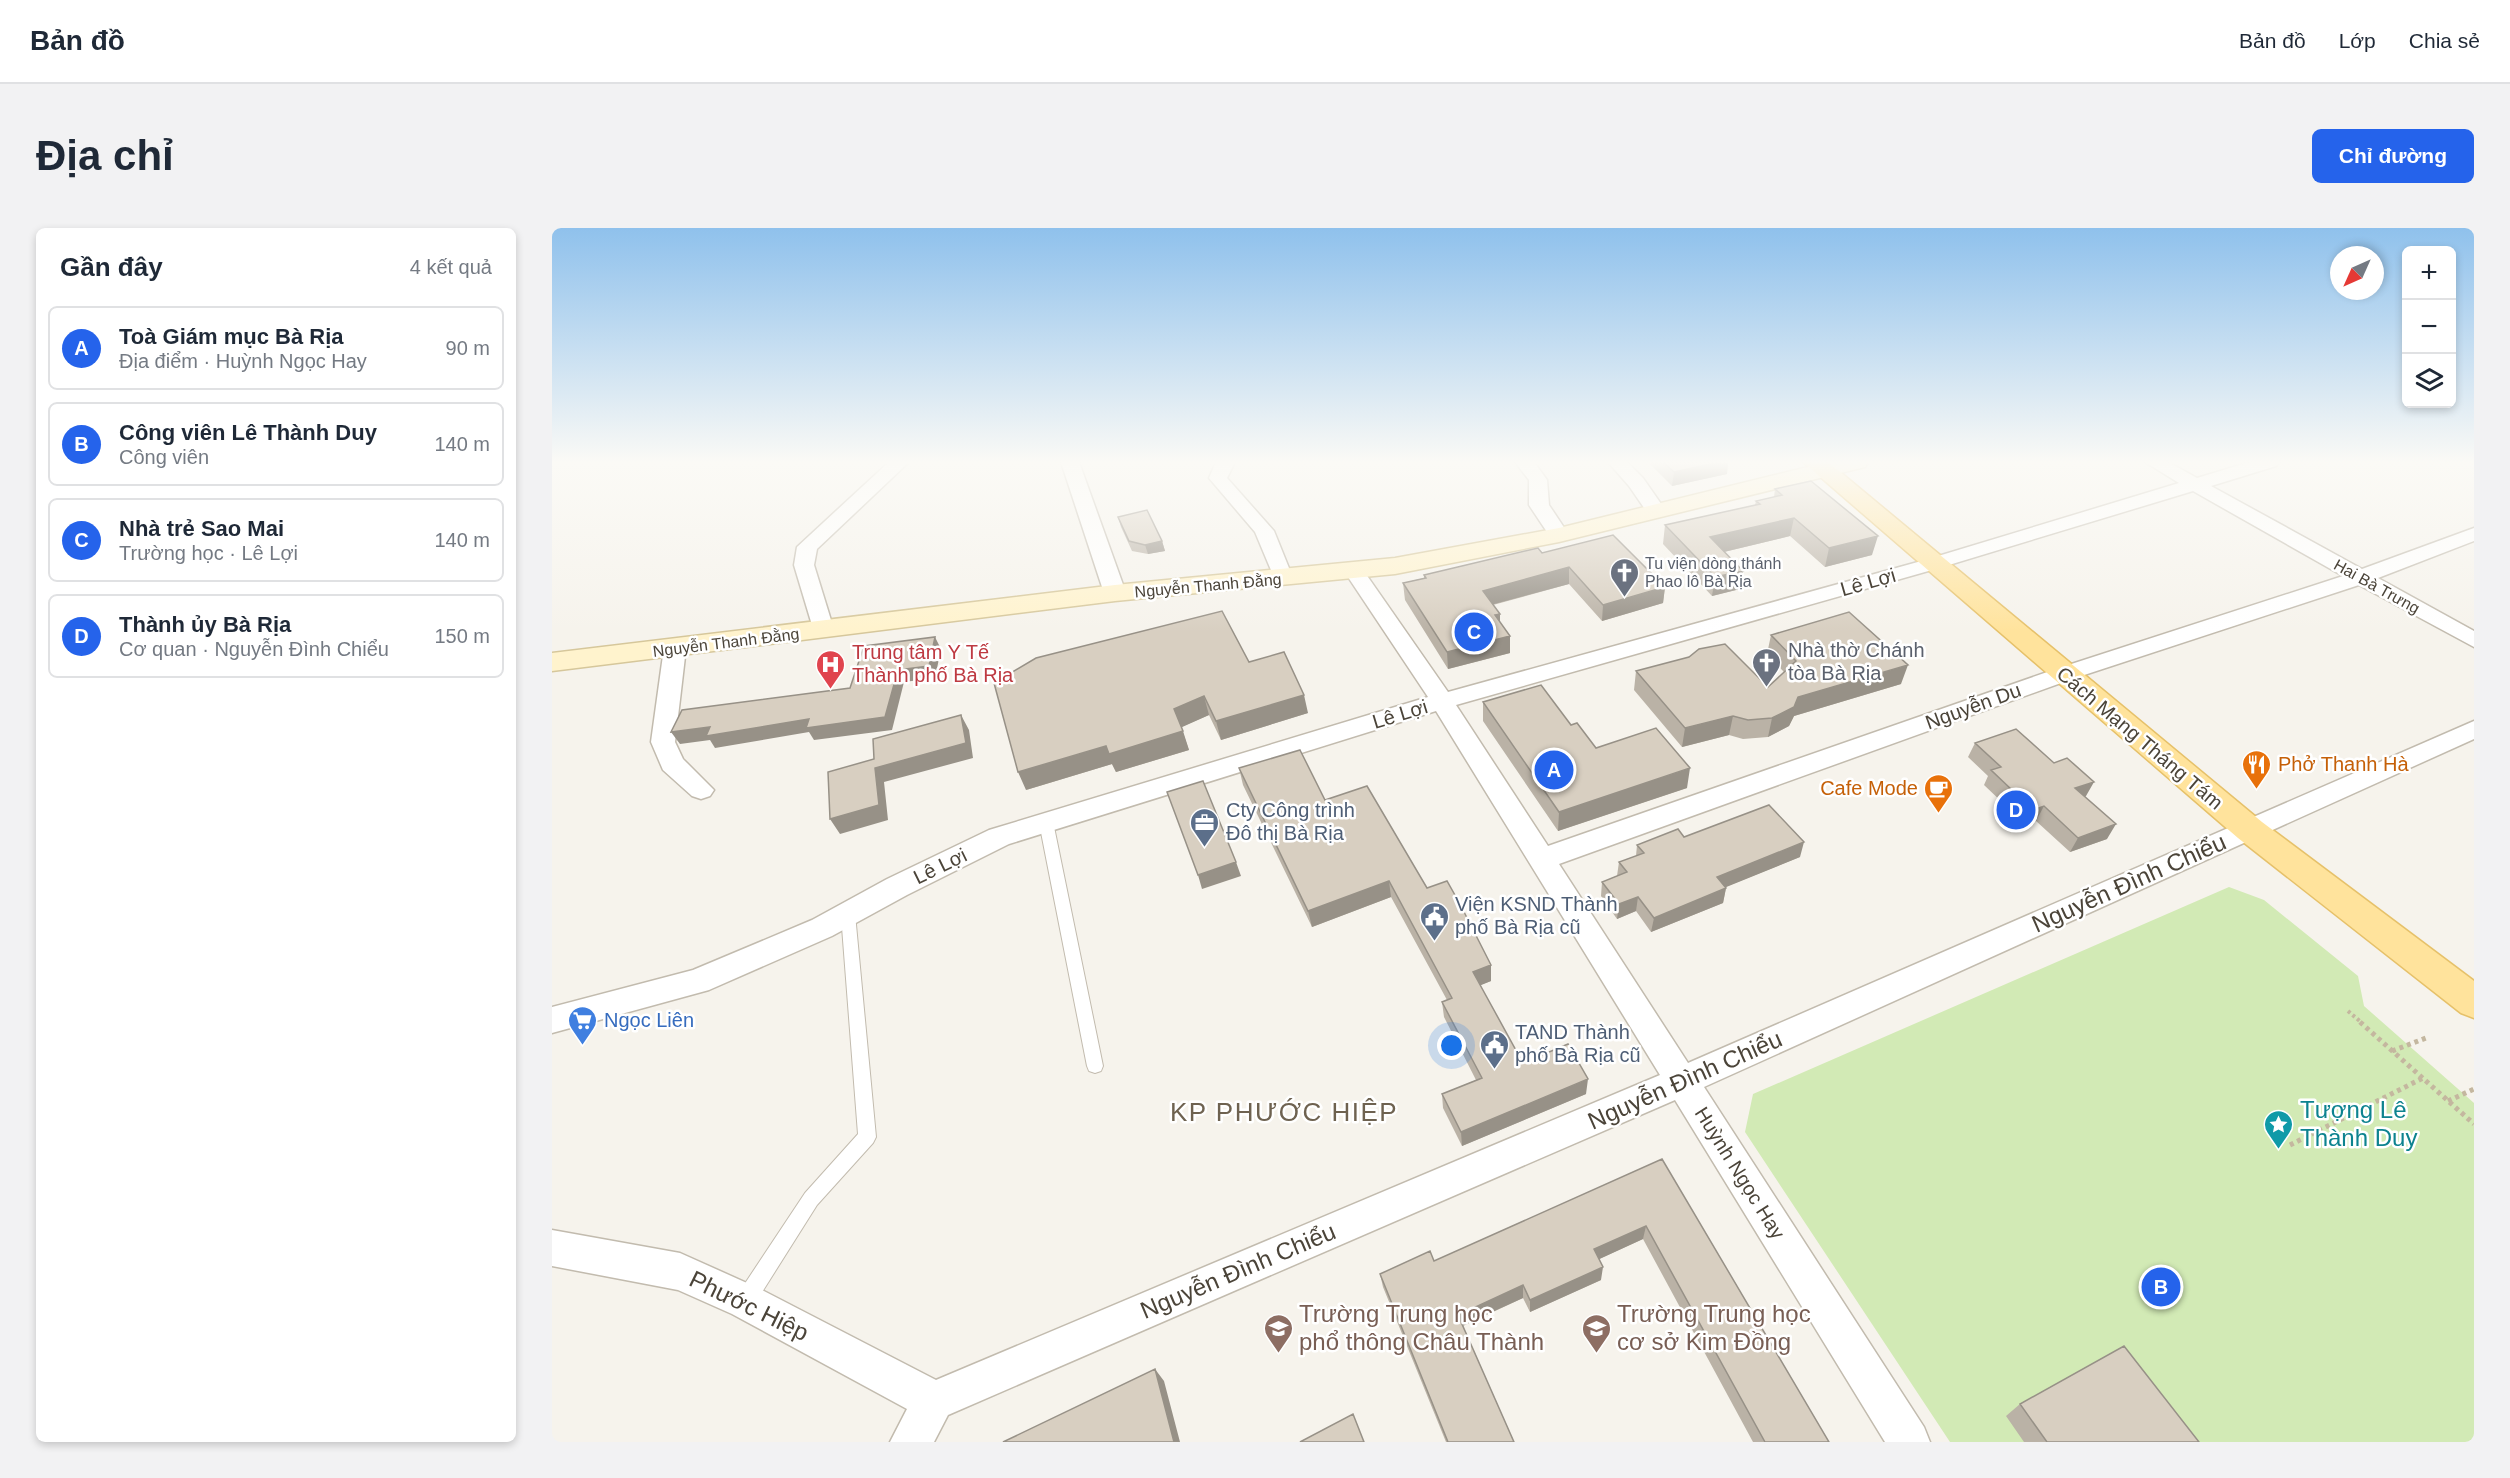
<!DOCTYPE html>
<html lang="vi">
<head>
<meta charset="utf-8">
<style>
	body { margin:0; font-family:Helvetica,sans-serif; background:#f2f2f3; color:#1f2937 }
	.controls { position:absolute; right:18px; top:18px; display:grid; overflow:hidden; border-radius:9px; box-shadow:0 3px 9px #0003 }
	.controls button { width:54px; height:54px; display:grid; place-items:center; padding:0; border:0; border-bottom:2px solid #e0e1e3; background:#fff; color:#1f2937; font:30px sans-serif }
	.compass { position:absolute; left:1778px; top:18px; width:54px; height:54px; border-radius:50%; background:#fff; box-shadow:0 3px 9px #0003; rotate:225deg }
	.you { position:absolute; left:900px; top:818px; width:21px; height:21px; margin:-15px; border:4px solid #fff; border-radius:50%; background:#1a73e8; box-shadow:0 0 0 9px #1a73e833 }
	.badge { display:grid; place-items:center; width:39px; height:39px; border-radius:50%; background:#2563eb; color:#fff; font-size:20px; font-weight:700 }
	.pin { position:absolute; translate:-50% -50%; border:3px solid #fff; box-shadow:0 2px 6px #0006 }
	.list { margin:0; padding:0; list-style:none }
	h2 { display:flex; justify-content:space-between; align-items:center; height:78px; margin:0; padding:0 24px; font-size:26px }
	h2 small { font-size:20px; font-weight:400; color:#747a83 }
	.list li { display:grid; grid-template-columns:39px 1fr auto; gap:18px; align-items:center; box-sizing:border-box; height:84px; margin:0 12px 12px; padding:0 12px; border:2px solid #e0e1e3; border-radius:9px }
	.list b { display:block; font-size:22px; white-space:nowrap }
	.list p { margin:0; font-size:20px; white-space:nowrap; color:#747a83 }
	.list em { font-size:20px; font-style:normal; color:#747a83 }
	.icon { flex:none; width:33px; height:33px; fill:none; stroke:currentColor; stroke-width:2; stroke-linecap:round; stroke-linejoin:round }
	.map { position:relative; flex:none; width:1922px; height:1214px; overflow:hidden; border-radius:9px }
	header { display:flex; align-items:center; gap:36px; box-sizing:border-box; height:84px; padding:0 30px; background:#fff; border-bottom:2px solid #e0e1e3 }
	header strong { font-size:28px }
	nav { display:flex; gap:33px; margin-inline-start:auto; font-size:21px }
	.intro { display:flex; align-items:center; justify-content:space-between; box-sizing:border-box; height:144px; padding:0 36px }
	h1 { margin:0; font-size:42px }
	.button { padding:15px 27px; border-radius:9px; background:#2563eb; color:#fff; font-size:21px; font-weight:700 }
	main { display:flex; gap:36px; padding:0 36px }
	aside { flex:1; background:#fff; border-radius:9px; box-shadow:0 3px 9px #0003 }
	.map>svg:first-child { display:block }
	.green { fill:#d2eab5 }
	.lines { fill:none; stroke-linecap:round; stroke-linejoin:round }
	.lane-casing { stroke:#c2bbae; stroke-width:2 }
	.street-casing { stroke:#c2bbae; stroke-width:3 }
	.secondary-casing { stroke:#d6c79b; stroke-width:3 }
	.primary-casing { stroke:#e6c16a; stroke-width:3 }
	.path-far2 { stroke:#c4b79f; stroke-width:3; stroke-dasharray:2 2; stroke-linecap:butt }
	.path-far1 { stroke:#c4b79f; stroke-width:4; stroke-dasharray:3 3; stroke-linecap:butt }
	.path { stroke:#c4b79f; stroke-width:5; stroke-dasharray:4 4; stroke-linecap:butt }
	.lane { fill:#fff; fill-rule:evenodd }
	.street { fill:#fff; fill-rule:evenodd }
	.secondary { fill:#fff3cd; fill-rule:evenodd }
	.primary { fill:#ffe39c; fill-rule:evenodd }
	.wall { fill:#bab2a6 }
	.shaded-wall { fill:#979187 }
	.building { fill:#d8cfc1; stroke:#979187; stroke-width:1.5 }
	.labels { text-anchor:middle; stroke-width:5; stroke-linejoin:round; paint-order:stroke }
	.far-worship-label { font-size:16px; fill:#5b616d; stroke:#fff; text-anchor:start }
	.far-street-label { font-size:16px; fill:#4b4439; stroke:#fff }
	.street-label { font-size:20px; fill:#4b4439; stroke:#fff }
	.worship-label { font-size:20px; fill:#5b616d; stroke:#fff; text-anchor:start }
	.health-label { font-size:20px; fill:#be3a42; stroke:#fff; text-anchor:start }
	.food-label { font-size:20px; fill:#c56008; stroke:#fff; text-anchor:start }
	.service-label { font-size:20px; fill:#4e5e75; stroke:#fff; text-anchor:start }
	.shop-label { font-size:20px; fill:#366cbe; stroke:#fff; text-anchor:start }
	.near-street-label { font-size:24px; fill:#4b4439; stroke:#fff }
	.near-culture-label { font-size:24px; fill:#0d838f; stroke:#fff; text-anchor:start }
	.near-education-label { font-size:24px; fill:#785e54; stroke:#fff; text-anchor:start }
	.near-neighbourhood-label { font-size:26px; letter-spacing:1.5px; fill:#6e6250; stroke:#fff }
</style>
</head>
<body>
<header>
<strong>Bản đồ</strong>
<nav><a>Bản đồ</a><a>Lớp</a><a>Chia sẻ</a></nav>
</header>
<div class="intro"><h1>Địa chỉ</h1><a class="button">Chỉ đường</a></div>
<main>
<aside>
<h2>Gần đây<small>4 kết quả</small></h2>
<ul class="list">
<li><span class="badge">A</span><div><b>Toà Giám mục Bà Rịa</b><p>Địa điểm · Huỳnh Ngọc Hay</p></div><em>90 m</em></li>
<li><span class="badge">B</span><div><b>Công viên Lê Thành Duy</b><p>Công viên</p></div><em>140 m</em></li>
<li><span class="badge">C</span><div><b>Nhà trẻ Sao Mai</b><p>Trường học · Lê Lợi</p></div><em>140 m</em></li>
<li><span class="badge">D</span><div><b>Thành ủy Bà Rịa</b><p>Cơ quan · Nguyễn Đình Chiểu</p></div><em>150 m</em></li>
</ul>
</aside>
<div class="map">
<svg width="1922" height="1214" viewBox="0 0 1922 1214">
	<rect width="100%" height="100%" fill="#f6f3ec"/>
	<path class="green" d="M1677,659L1712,672L1806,748L1812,778L1922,875V1214H1398L1193,904L1201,866Z"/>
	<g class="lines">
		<defs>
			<path id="lane" d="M494,589L501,594L551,838L549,843L543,845L537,843L535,838L487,594Z
				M296,680L301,682L303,686L324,909L321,915L265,977L200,1080L193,1083L186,1080L183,1073L186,1066L253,965L306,906L289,686L291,682Z"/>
			<path id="street" d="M337,234H357L265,321L262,337L282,402L279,407H263L242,337L245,319Z
				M509,234H527L574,365L571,370H555L552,365Z
				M664,234H683L675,250L722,303L741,350L738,354H724L703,304L657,250Z
				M963,234H982L995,252L997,277L1017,307L1014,311H1000L997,307L977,277V252Z
				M1056,234H1075L1091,250L1114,283L1111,287H1097L1077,258Z
				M1593,234H1616L1645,250L1698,234H1727L1724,238L1659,258L1810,341L1922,300V313L1826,350L1922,403V419L1807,357L1520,451L1007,636L1136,835L1922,493V511L1152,859L1372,1199L1378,1214H1333L1123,872L396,1187L382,1214H338L355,1181L180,1086L126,1062L0,1038V1002L128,1025L206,1060L384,1152L1108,847L884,483L457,616L355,667L280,708L157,762L0,805V779L141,742L260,692L335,651L437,602L876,469L792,343L795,339H809L896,464L1373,332L1627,255ZM1641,263L1791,348L1504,441L996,618L904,477L1387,340Z
				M123,413L131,415L134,420L123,514L131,531L162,562L158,568L149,571L140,568L111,542L99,514L112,420L115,415Z"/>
			<path id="secondary" d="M1276,234H1316L1313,239L1007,314L843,346L563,373L0,443V425L563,357L843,330L1007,300Z"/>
			<path id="primary" d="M1251,234H1276L1710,594L1922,753V790L1909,785L1686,610Z"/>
		</defs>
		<use href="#lane" class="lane-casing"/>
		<use href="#street" class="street-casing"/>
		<use href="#secondary" class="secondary-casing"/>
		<use href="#primary" class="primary-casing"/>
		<path class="path-far2" d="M1338,426L1356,421"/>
		<path class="path-far1" d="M1796,783L1810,795"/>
		<path class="path" d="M1808,794L1922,896
			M1840,823L1874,810
			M1896,873L1922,861
			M1738,917L1871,850"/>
		<use href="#lane" class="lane"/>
		<use href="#street" class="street"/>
		<use href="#secondary" class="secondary"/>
		<use href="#primary" class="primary"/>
	</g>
	<path class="wall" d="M1096,234H1176L1175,246L1120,258Z
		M1223,261L1320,327L1273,339L1238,308L1172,324L1191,343L1188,361L1160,368L1111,316L1113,297L1203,277L1204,273L1222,269Z
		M566,289L610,313L613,323L596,326L580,323L569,299Z
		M990,325L1113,359L1111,375L1050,393L1017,356L941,377L958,425L896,441L853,372L851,355L872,350V347Z
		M1219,407L1349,456L1242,488L1237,498L1216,509L1191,511L1177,507L1130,519L1082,462L1084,443L1216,459L1232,444L1215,426Z
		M697,434L756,485L669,512L657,487L629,499L637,522L564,544L560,536L474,562Z
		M931,474L1019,497L1044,520L1135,560L1006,603L931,493Z
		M1423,515L1502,535L1534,568L1533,569L1555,611L1518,624L1484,593L1473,596L1432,557L1436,548L1416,529Z
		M687,540L773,572L875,660L939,737V753L928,757L971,835L1034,866L910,918L891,880L890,866L924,852L892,789L890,774L895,772L839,669L760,699L691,557Z
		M1132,609L1248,629L1173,659L1174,660L1171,675L1099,704L1084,683L1065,691L1049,668L1050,654L1065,648L1067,634L1084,628L1085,617Z
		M1110,931L1277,1214H1201L1091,1011L1047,1031L1049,1052L978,1084L971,1070L911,1098L962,1214H894L831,1059L828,1046L882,1033Z
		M1468,1176L1647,1214H1472L1454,1188Z"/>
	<path class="shaded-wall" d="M1167,234H1176L1175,246L1120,258L1122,244Z
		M1242,290L1238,308L1155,328L1158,309Z
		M1326,308L1320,327L1273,339L1277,320Z
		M610,313L613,323L596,326L593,317Z
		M1017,339V356L931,379V363Z
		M1191,343L1188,361L1160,368L1163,349Z
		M1113,359L1111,375L1050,393L1051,377Z
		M948,386V402L943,387Z
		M958,408V425L896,441L895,424Z
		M383,409L389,421L383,450L352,454L340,502L262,512L257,504L163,520L158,512L128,516L119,504L158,499L257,491L346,442Z
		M1356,437L1349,456L1242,488L1237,498L1216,509L1220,490L1246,469Z
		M752,467L756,485L669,512L664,493Z
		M652,468L657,487L628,500L622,481Z
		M409,487L417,502L421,530L332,554L336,592L288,606L278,591L323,540Z
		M1181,488L1177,507L1130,519L1133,500Z
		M631,503L637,522L564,544L560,536L474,562L466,544L554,518Z
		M1138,540L1135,560L1006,603L1007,584Z
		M1542,554L1534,568L1515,575L1523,560Z
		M1492,578L1484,593L1473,596L1481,582Z
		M1564,596L1555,611L1518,624L1526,610Z
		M1252,614L1248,629L1162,664L1165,649Z
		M684,634L689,648L650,661L646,647Z
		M837,653L839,669L760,699L756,683Z
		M1174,660L1171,675L1099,704L1102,690Z
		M1086,669L1084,683L1065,691L1067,676Z
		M939,737V753L922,760L921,744Z
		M1036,851L1034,866L910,918L909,904Z
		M1094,998L1091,1011L1041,1034L1042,1021Z
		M1051,1039L1049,1052L978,1084V1072Z
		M971,1057V1070L907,1099L906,1087Z
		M603,1141L612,1153L628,1214H622Z"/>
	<path class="building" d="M1111,234H1167L1122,244Z
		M1259,253L1326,308L1277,320L1242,290L1158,309L1191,343L1163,349L1113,297L1208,276L1204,273L1230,267L1223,261Z
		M595,282L610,313L593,317L577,313L566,289Z
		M1061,307L1113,359L1051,377L1017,339L931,363L948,386L943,387L958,408L895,424L851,355L874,350L872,347L986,320L990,325Z
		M670,383L697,434L732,424L752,467L664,493L652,468L622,481L631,503L557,526L554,518L466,544L442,455L484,430Z
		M1297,384L1356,437L1246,469L1242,479L1220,490L1196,492L1181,488L1133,500L1084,443L1137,429L1147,421L1173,416L1216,459L1244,433L1219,407Z
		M383,409L377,438L346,442L333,489L254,500L257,491L154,508L158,499L119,504L130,482L298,460L312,418Z
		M989,457L1019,497L1025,495L1044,520L1104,500L1138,540L1007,584L931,474Z
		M409,487L414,515L323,540L327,577L278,591L276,544L322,531L321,511Z
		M1464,501L1502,535L1515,530L1542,554L1523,560L1564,596L1526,610L1492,578L1481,582L1439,542L1449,539L1423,515Z
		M748,522L773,572L815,558L875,660L895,653L908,676L939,737L921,744L971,835L1016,816L1036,851L909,904L890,866L930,850L890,774L900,770L837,653L756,683L687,540Z
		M651,553L684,634L646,647L615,564Z
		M1217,577L1252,614L1165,649L1174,660L1102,690L1086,669L1067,676L1050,654L1075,644L1067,634L1092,625L1085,617L1126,601L1132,609Z
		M1110,931L1277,1214H1213L1094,998L1042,1021L1051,1039L978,1072L971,1057L906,1087L962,1214H896L828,1046L878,1023L882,1033Z
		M1572,1118L1647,1214H1495L1468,1176Z
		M603,1141L622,1214H451Z
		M801,1186L812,1214H748Z"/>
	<linearGradient id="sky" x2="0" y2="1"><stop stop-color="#8fc1ec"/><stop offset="0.58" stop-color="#fbfaf6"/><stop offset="1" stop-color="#fbfaf6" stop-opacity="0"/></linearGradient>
	<rect width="1922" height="404" fill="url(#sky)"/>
	<defs>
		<symbol id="church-pin" viewBox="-11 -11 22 30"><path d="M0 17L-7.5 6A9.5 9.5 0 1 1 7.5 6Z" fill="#6b7280" stroke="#fff"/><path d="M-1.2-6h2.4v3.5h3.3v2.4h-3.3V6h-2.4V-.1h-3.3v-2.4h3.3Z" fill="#fff"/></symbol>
		<symbol id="hospital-pin" viewBox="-11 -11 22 30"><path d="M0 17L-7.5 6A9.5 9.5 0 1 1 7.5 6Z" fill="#e0444e" stroke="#fff"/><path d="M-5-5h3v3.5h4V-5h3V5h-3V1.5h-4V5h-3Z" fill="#fff"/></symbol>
		<symbol id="restaurant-pin" viewBox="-11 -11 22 30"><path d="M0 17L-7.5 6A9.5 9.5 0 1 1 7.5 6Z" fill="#e8710a" stroke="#fff"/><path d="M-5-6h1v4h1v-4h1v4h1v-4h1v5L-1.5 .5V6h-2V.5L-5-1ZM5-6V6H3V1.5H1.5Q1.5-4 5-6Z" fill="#fff"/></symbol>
		<symbol id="cafe-pin" viewBox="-11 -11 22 30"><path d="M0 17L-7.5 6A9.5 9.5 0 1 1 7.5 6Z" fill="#e8710a" stroke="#fff"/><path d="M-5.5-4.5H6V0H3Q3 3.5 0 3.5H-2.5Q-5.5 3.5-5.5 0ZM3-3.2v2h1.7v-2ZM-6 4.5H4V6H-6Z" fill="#fff"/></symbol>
		<symbol id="office-pin" viewBox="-11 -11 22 30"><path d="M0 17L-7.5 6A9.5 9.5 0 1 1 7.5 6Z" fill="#5c6f8a" stroke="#fff"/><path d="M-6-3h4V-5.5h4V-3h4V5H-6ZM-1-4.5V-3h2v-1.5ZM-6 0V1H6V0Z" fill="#fff"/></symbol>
		<symbol id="civic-pin" viewBox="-11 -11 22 30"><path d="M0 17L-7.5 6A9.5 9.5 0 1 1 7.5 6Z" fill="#5c6f8a" stroke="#fff"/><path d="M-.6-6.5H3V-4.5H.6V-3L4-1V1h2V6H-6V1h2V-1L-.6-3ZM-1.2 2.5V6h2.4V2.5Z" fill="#fff"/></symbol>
		<symbol id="supermarket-pin" viewBox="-11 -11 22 30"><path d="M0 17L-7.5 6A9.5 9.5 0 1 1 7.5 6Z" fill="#3f7fe0" stroke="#fff"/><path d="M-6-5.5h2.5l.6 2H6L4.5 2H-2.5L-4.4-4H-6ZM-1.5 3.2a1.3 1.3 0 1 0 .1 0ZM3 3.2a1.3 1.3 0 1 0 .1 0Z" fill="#fff"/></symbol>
		<symbol id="sight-pin" viewBox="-11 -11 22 30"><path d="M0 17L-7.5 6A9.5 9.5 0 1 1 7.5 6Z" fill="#0f9aa8" stroke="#fff"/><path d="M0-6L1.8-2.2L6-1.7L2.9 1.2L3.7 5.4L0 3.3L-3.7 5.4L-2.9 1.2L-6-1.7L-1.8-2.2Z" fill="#fff"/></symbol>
		<symbol id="school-pin" viewBox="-11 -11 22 30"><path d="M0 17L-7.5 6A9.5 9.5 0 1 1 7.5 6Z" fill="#8d6e63" stroke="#fff"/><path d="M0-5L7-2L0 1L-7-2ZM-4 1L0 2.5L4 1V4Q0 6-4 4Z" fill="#fff"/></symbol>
	</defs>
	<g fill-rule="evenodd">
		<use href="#church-pin" x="1056" y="328" width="33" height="45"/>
		<use href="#church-pin" x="1198" y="418" width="33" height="45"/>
		<use href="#hospital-pin" x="262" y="420" width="33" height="45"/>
		<use href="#restaurant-pin" x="1688" y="520" width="33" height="45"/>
		<use href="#cafe-pin" x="1370" y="544" width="33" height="45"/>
		<use href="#office-pin" x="636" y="578" width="33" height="45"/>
		<use href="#civic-pin" x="866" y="672" width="33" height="45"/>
		<use href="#supermarket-pin" x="14" y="776" width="33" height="45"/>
		<use href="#civic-pin" x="926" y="800" width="33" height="45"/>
		<use href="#sight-pin" x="1710" y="880" width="33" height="45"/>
		<use href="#school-pin" x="710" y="1084" width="33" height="45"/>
		<use href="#school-pin" x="1028" y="1084" width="33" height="45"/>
	</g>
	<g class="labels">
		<g class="far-worship-label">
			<text x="1093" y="341">Tu viện dòng thánh<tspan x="1093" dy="18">Phao lô Bà Rịa</tspan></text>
		</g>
		<g class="far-street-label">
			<text transform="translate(656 357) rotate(-5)" y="6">Nguyễn Thanh Đằng</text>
			<text transform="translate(1825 358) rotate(29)" y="6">Hai Bà Trưng</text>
			<text transform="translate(174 414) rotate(-7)" y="6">Nguyễn Thanh Đằng</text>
		</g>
		<g class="street-label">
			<text transform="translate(1316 354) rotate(-16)" y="7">Lê Lợi</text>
			<text transform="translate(1421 478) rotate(-20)" y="7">Nguyễn Du</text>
			<text transform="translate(848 486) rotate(-17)" y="7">Lê Lợi</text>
			<text transform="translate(1588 510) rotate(40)" y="7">Cách Mạng Tháng Tám</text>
			<text transform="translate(388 638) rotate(-26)" y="7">Lê Lợi</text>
			<text transform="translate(1188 945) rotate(58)" y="7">Huỳnh Ngọc Hay</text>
		</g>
		<g class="worship-label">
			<text x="1236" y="429">Nhà thờ Chánh<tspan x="1236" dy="23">tòa Bà Rịa</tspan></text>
		</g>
		<g class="health-label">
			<text x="300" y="431">Trung tâm Y Tế<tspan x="300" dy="23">Thành phố Bà Rịa</tspan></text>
		</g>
		<g class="food-label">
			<text x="1726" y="543">Phở Thanh Hà</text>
			<text x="1366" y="567" text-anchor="end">Cafe Mode</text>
		</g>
		<g class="service-label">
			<text x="674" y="589">Cty Công trình<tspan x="674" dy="23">Đô thị Bà Rịa</tspan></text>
			<text x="903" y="683">Viện KSND Thành<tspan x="903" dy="23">phố Bà Rịa cũ</tspan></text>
			<text x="963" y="811">TAND Thành<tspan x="963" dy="23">phố Bà Rịa cũ</tspan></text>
		</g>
		<g class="shop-label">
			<text x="52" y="799">Ngọc Liên</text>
		</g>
		<g class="near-street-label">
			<text transform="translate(1577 655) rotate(-24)" y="8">Nguyễn Đình Chiểu</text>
			<text transform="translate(1133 852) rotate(-24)" y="8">Nguyễn Đình Chiểu</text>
			<text transform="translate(686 1043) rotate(-23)" y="8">Nguyễn Đình Chiểu</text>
			<text transform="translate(197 1078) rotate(26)" y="8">Phước Hiệp</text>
		</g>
		<g class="near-culture-label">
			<text x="1748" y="890">Tượng Lê<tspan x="1748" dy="28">Thành Duy</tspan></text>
		</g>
		<g class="near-education-label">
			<text x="747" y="1094">Trường Trung học<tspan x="747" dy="28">phổ thông Châu Thành</tspan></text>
			<text x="1065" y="1094">Trường Trung học<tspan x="1065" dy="28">cơ sở Kim Đồng</tspan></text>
		</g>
		<g class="near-neighbourhood-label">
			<text x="732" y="893">KP PHƯỚC HIỆP</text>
		</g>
	</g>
</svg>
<div class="controls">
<button>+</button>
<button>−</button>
<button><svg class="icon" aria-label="layers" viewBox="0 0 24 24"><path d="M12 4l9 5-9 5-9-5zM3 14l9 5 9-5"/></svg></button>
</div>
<svg class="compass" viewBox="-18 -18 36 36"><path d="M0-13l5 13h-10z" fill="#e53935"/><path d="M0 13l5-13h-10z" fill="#747a83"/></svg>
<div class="you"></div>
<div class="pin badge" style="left:1002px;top:542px">A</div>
<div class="pin badge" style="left:1609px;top:1059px">B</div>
<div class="pin badge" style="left:922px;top:404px">C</div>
<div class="pin badge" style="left:1464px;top:582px">D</div>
</div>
</main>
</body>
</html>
